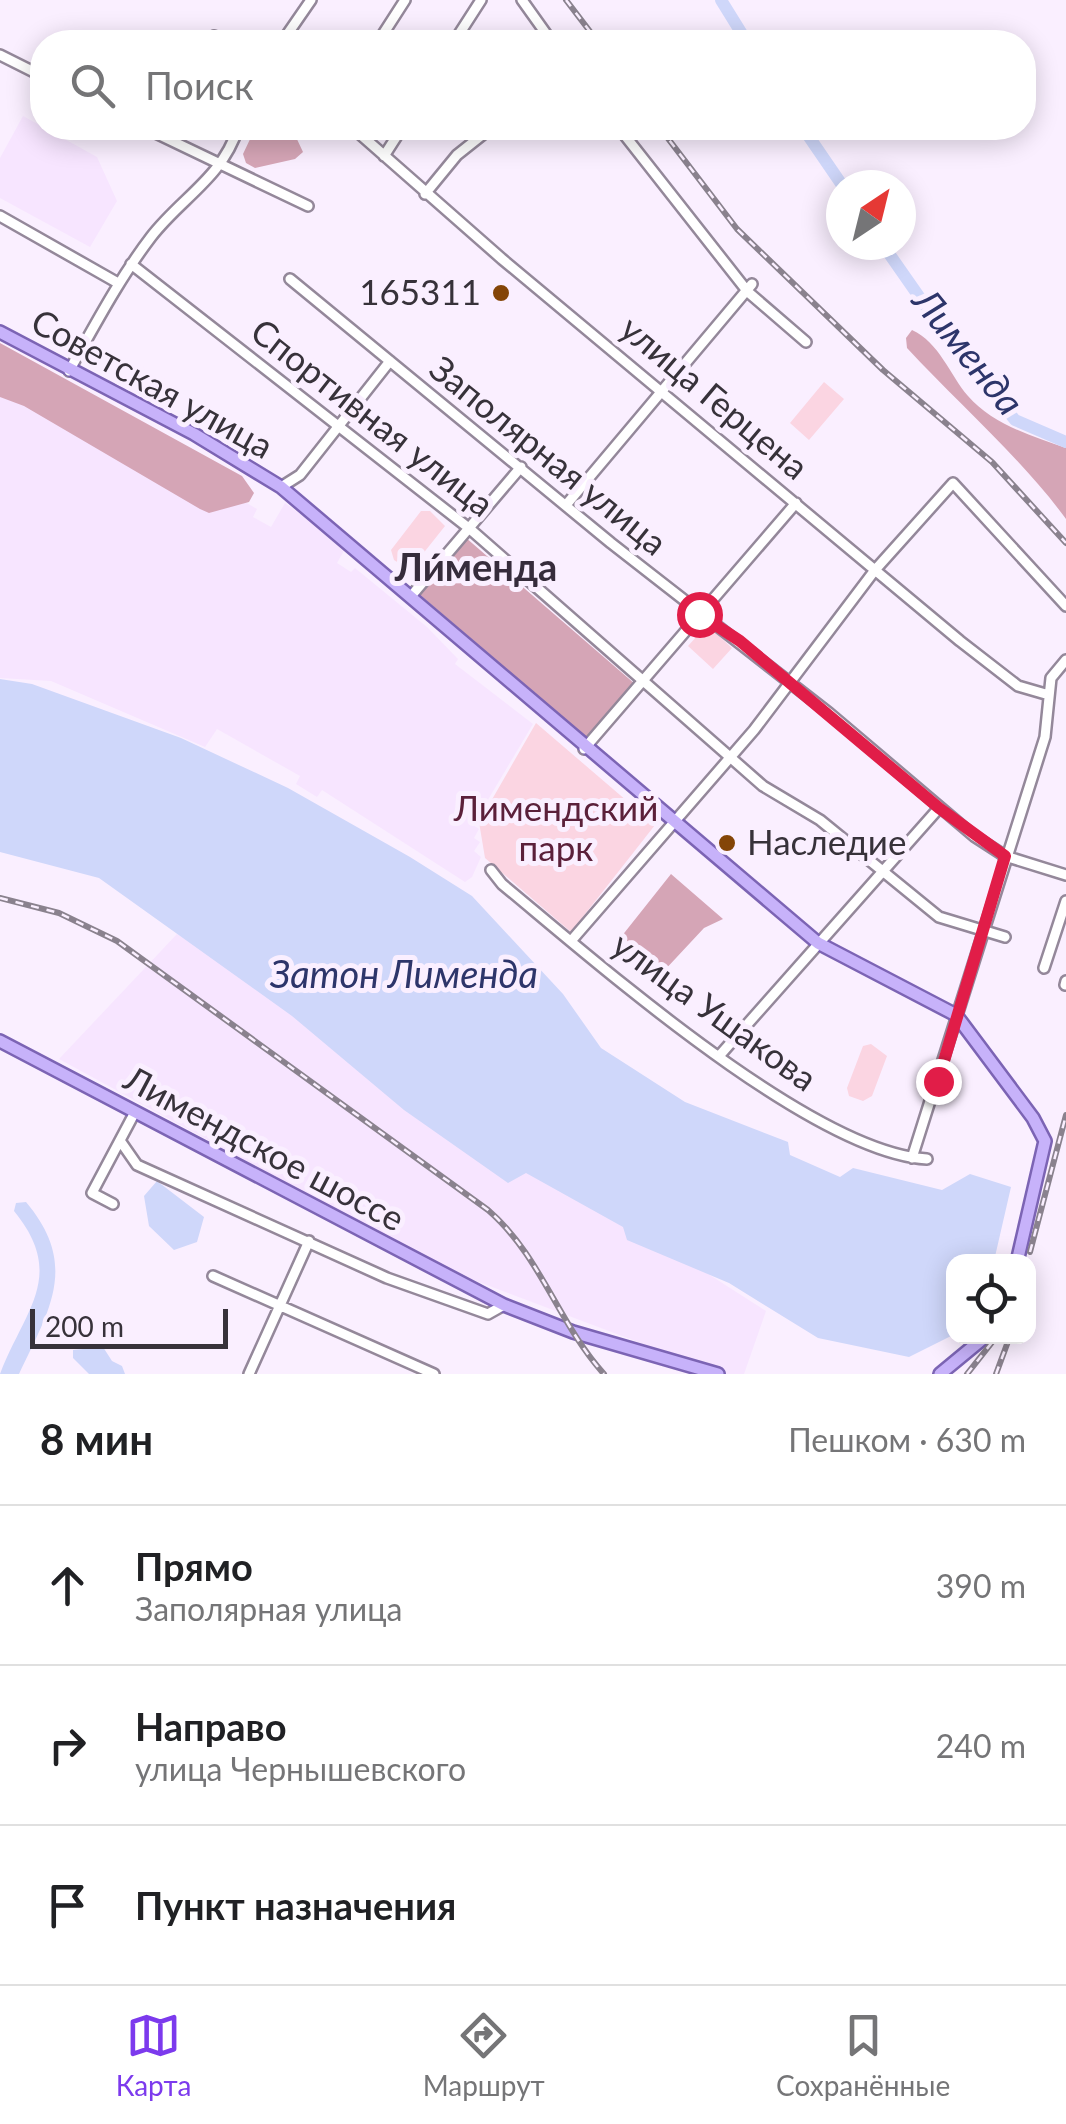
<!DOCTYPE html>
<html lang="ru">
<head>
<meta charset="utf-8">
<style>
	body { margin:0; font-family:Lato,sans-serif; background:#f2f2f2; color:#202124 }
	.controls { position:absolute; right:30px; bottom:30px; display:grid; overflow:hidden; border-radius:20px; box-shadow:0 5px 25px #0003 }
	.controls button { width:90px; height:90px; display:grid; place-items:center; padding:0; border:0; border-bottom:2px solid #e0e0e0; background:#fff; color:#202124; font:50px sans-serif }
	.compass { position:absolute; left:826px; top:170px; width:90px; height:90px; border-radius:50%; background:#fff; box-shadow:0 5px 25px #0003; rotate:35deg }
	.scale { position:absolute; left:30px; bottom:25px; width:198px; box-sizing:border-box; padding-left:10px; border:5px solid #37323a; border-top:0; font-size:28px; line-height:35px; white-space:nowrap; color:#37323a; -webkit-text-stroke:8px #faefff; paint-order:stroke }
	.stop { position:absolute; width:30px; height:30px; margin:-22px; border:8px solid #e11d48; border-radius:50%; background:#fff }
	.stop.end { background:#e11d48; border-color:#fff; box-shadow:0 2px 10px #0008 }
	.list { margin:0; padding:0; list-style:none }
	h2 { display:flex; justify-content:space-between; align-items:center; height:130px; margin:0; padding:0 40px; font-size:42px }
	h2 small { font-size:32px; font-weight:400; color:#757577 }
	.list li { display:grid; grid-template-columns:65px 1fr auto; gap:30px; align-items:center; box-sizing:border-box; height:160px; padding:0 40px; border-top:2px solid #e0e0e0 }
	.list b { display:block; font-size:38px; white-space:nowrap }
	.list p { margin:0; font-size:32px; white-space:nowrap; color:#757577 }
	.list em { font-size:32px; font-style:normal; color:#757577 }
	.icon { flex:none; width:55px; height:55px; fill:none; stroke:currentColor; stroke-width:2; stroke-linecap:round; stroke-linejoin:round }
	.map { position:relative; flex:none; width:1066px; height:1374px; overflow:hidden }
	.search { position:absolute; background:#fff; box-shadow:0 5px 25px #0003; left:30px; right:30px; top:30px; height:110px; display:flex; align-items:center; gap:25px; box-sizing:border-box; padding:0 35px; border-radius:40px; color:#757577; font-size:38px }
	.sheet { height:610px; background:#fff }
	nav { display:flex; justify-content:space-around; align-items:center; box-sizing:border-box; height:140px; border-top:2px solid #e0e0e0; background:#fff; font-size:28px; color:#757577 }
	nav a { display:grid; justify-items:center; gap:5px }
	nav .on { color:#7c3aed }
	.map>svg:first-child { display:block }
	.built { fill:#f7e5ff }
	.green { fill:#fbd5e2 }
	.forest { fill:#d5a5b6 }
	.water { fill:#cfd7fa }
	.lines { fill:none; stroke-linecap:round; stroke-linejoin:round }
	.river { stroke:#cfd7fa; stroke-width:12 }
	.minor-casing { stroke:#94889a; stroke-width:14 }
	.major-casing { stroke:#7c64b4; stroke-width:16 }
	.minor { stroke:#fff; stroke-width:9 }
	.major { stroke:#c7b2fa; stroke-width:11 }
	.rail-casing { stroke:#8a828e; stroke-width:6 }
	.rail { stroke:#faefff; stroke-width:2.5; stroke-dasharray:8; stroke-linecap:butt }
	.route { stroke:#e11d48; stroke-width:12 }
	.poi-dot { fill:#844507; stroke:#faefff; stroke-width:4 }
	.labels { text-anchor:middle; stroke-width:10; stroke-linejoin:round; paint-order:stroke }
	.poi-label { font-size:35px; fill:#37323a; stroke:#faefff; text-anchor:end }
	.street-label { font-size:35px; fill:#37323a; stroke:#faefff }
	.park-label { font-size:35px; fill:#5b203a; stroke:#faefff }
	.water-label { font-size:38px; font-style:italic; fill:#2d356a; stroke:#faefff }
	.neighbourhood-label { font-size:38px; font-weight:bold; fill:#362c3b; stroke:#faefff }
</style>
</head>
<body>
<div class="map">
<svg width="1066" height="1374" viewBox="0 0 1066 1374">
	<rect width="100%" height="100%" fill="#faefff"/>
	<path class="built" d="M23,116L97,157L117,201L90,247L0,198V158Z
		M0,357L257,509L253,517L271,527L285,503L346,547L337,563L351,572L355,568L427,627L458,659L455,664L533,724L473,825L479,829L474,838L480,842L474,851L481,857L472,877L465,882L322,790L317,797L296,784L300,776L217,729L205,747L51,681L0,678Z
		M177,934L766,1311L744,1374H723L447,1270L59,1059Z"/>
	<path class="green" d="M824,382L844,399L809,440L790,423Z
		M421,511H430L445,526L410,570L394,560L391,550Z
		M707,625L732,648L713,669L688,646Z
		M536,723L655,825L571,932L485,858L479,822Z
		M871,1044L887,1056L872,1096L863,1101L849,1096L847,1088L863,1046Z"/>
	<path class="forest" d="M262,133L295,135L303,152L295,159L255,168L246,163L243,154L252,135Z
		M912,330C939,342 950,375 968,396C992,424 1032,436 1066,448V519C1022,459 959,404 907,348L906,338Z
		M0,343L242,476L254,493L249,502L209,513L200,509L24,406L0,397Z
		M465,537L635,684L586,737L419,594Z
		M671,874L723,919L704,928L662,973L621,937Z"/>
	<path class="water" d="M0,679L32,684L181,738L288,788L410,857L472,896L563,994L601,1048L685,1102L788,1142L790,1155L840,1177L853,1168L942,1190L970,1174L1011,1187L994,1261L954,1262L953,1335L909,1357L818,1338L729,1283L627,1240L623,1227L526,1173L508,1183L404,1110L292,1016L99,878L0,852Z
		M157,1181L204,1217L197,1242L174,1250L149,1226L144,1196Z
		M26,1202C79,1265 50,1309 19,1374H0C25,1309 67,1276 14,1211L16,1203Z
		M103,1347L112,1361L122,1366L125,1374H89L73,1358V1350Z"/>
	<g class="lines">
		<path class="river" d="M721,0L747,42
			M803,128L842,185
			M883,245L941,328L1015,420L1066,442"/>
		<defs>
			<path id="minor" d="M522,0L552,42
				M214,36L225,42
				M282,42L311,0
				M378,42L405,0
				M454,42L481,0
				M0,55L42,76
				M145,128L308,206
				M353,128L502,259L960,641L1018,686L1049,695
				M619,128L748,292L806,342
				M384,156L402,128
				M425,194L457,155L491,128
				M0,216L118,283
				M131,264L470,529L763,786L820,820L939,917L1005,937
				M290,279L611,543L829,713L974,836L1005,856L1066,875
				M69,371C95,325 119,279 151,237C181,198 222,178 238,128
				M281,487L300,475L390,361
				M566,505L752,284
				M412,595L521,467
				M584,749L796,503
				M491,870L502,884C594,960 812,1153 927,1159
				M571,941L754,730L875,570L953,483L1066,606
				M1044,968L1066,901
				M1065,985L1066,981
				M720,1055L939,808
				M121,1142L137,1165L387,1278L488,1314L504,1305
				M912,1158L1045,737L1051,678L1066,660
				M113,1204L92,1193L135,1112
				M213,1276L434,1374
				M249,1374L309,1241"/>
			<path id="major" d="M0,332L194,434L281,487L818,943L956,1015L1033,1118L1045,1141L1017,1262
				M0,1041L504,1305L573,1332L718,1374
				M940,1374L986,1336"/>
		</defs>
		<use href="#minor" class="minor-casing"/>
		<use href="#major" class="major-casing"/>
		<use href="#minor" class="minor"/>
		<use href="#major" class="major"/>
		<defs>
			<path id="rail" d="M566,0L598,42
				M660,128L737,229L883,370L992,462L1066,543
				M0,898L59,913L117,941L488,1210C541,1256 558,1323 604,1374
				M1030,1252L1066,1115
				M967,1374L997,1336
				M996,1374L1010,1336"/>
		</defs>
		<use href="#rail" class="rail-casing"/>
		<use href="#rail" class="rail"/>
	</g>
	<g class="lines">
		<path class="route" d="M699,614L740,641L939,808L1005,856L938,1081"/>
	</g>
	<g class="poi-dot">
		<circle cx="501" cy="293" r="10"/>
		<circle cx="727" cy="843" r="10"/>
	</g>
	<g class="labels">
		<g class="poi-label">
			<text x="481" y="305">165311</text>
			<text x="747" y="855" text-anchor="start">Наследие</text>
		</g>
		<g class="street-label">
			<text transform="translate(152 384) rotate(29)" y="12">Советская улица</text>
			<text transform="translate(714 398) rotate(40)" y="12">улица Герцена</text>
			<text transform="translate(372 418) rotate(38)" y="12">Спортивная улица</text>
			<text transform="translate(548 456) rotate(39)" y="12">Заполярная улица</text>
			<text transform="translate(714 1012) rotate(36)" y="12">улица Ушакова</text>
			<text transform="translate(264 1149) rotate(28)" y="12">Лимендское шоссе</text>
		</g>
		<g class="park-label">
			<text x="556" y="821">Лимендский<tspan x="556" dy="40">парк</tspan></text>
		</g>
		<g class="water-label">
			<text transform="translate(968 352) rotate(51)" y="13">Лименда</text>
			<text x="404" y="988">Затон Лименда</text>
		</g>
		<g class="neighbourhood-label">
			<text x="476" y="581">Ли́менда</text>
		</g>
	</g>
</svg>
<div class="controls">
<button><svg class="icon" aria-label="locate" viewBox="0 0 24 24"><circle cx="12" cy="12" r="6"/><path d="M12 2v4M12 18v4M2 12h4M18 12h4"/></svg></button>
</div>
<svg class="compass" viewBox="-18 -18 36 36"><path d="M0-13l5 13h-10z" fill="#e53935"/><path d="M0 13l5-13h-10z" fill="#757577"/></svg>
<div class="scale">200 m</div>
<div class="stop" style="left:699px;top:614px"></div>
<div class="stop end" style="left:938px;top:1081px"></div>
<div class="search"><svg class="icon" aria-label="search" viewBox="0 0 24 24"><circle cx="10" cy="10" r="6"/><path d="M15 15l6 6"/></svg>Поиск</div>
</div>
<section class="sheet">
<h2>8 мин<small>Пешком · 630 m</small></h2>
<ul class="list">
<li><svg class="icon" aria-label="ahead" viewBox="0 0 24 24"><path d="M12 20V5M6 11l6-6 6 6"/></svg><div><b>Прямо</b><p>Заполярная улица</p></div><em>390 m</em></li>
<li><svg class="icon" aria-label="right" viewBox="0 0 24 24"><path d="M7 20v-9h11M14 6l5 5-5 5"/></svg><div><b>Направо</b><p>улица Чернышевского</p></div><em>240 m</em></li>
<li><svg class="icon" aria-label="arrive" viewBox="0 0 24 24"><path d="M6 21V4h12l-3 4 3 4H6"/></svg><div><b>Пункт назначения</b></div></li>
</ul>
</section>
<nav>
<a class="on"><svg class="icon" aria-label="map" viewBox="0 0 24 24"><path d="M3 6l6-2 6 2 6-2v14l-6 2-6-2-6 2zM9 4v14M15 6v14"/></svg>Карта</a>
<a><svg class="icon" aria-label="directions" viewBox="0 0 24 24"><path d="M12 3l9 9-9 9-9-9zM9 14v-3h6M13 9l2 2-2 2"/></svg>Маршрут</a>
<a><svg class="icon" aria-label="saved" viewBox="0 0 24 24"><path d="M7 4h10v16l-5-4-5 4z"/></svg>Сохранённые</a>
</nav>
</body>
</html>
